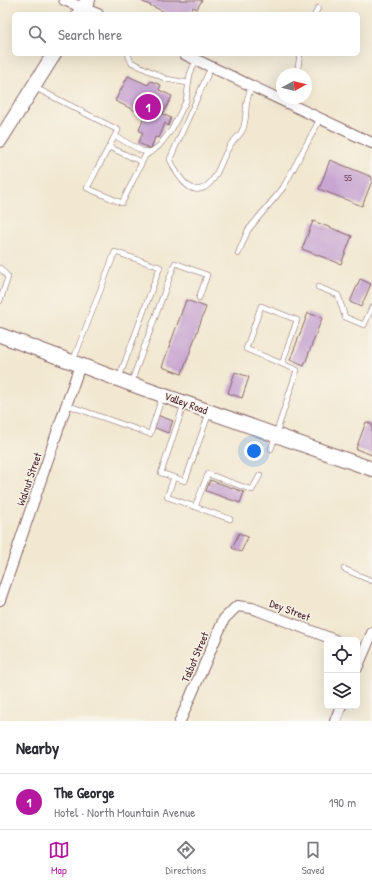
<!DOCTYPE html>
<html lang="en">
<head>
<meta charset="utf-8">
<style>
	body { margin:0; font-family:"Patrick Hand",sans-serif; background:#f2f2f3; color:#2b2b33 }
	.controls { position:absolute; right:12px; bottom:12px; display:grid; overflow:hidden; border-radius:6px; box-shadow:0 4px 16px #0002 }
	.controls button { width:36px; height:36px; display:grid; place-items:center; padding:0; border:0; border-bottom:1px solid #e1e1e2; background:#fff; color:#2b2b33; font:20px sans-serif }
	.compass { position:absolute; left:276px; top:68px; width:36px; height:36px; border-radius:50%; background:#fff; box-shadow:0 4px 16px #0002; rotate:82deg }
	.you { position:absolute; left:254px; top:451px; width:14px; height:14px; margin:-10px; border:3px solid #fff; border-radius:50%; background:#1a73e8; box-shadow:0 0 0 6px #1a73e833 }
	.badge { display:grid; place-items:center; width:26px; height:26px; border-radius:50%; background:#b5179e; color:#fff; font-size:13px; font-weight:700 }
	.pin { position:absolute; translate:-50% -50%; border:2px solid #fff; box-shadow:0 1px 4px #0006 }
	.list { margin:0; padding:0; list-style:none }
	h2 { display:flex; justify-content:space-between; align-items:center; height:52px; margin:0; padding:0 16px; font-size:17px }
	h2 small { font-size:13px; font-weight:400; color:#7c7c81 }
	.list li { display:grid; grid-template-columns:26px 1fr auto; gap:12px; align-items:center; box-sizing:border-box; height:56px; padding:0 16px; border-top:1px solid #e1e1e2 }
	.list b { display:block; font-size:15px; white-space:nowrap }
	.list p { margin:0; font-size:13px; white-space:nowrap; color:#7c7c81 }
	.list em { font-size:13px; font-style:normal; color:#7c7c81 }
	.icon { flex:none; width:22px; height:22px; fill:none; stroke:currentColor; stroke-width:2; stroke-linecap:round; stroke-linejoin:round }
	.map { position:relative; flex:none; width:372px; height:721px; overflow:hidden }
	.search { position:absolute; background:#fff; box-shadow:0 4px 16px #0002; left:12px; right:12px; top:12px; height:44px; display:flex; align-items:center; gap:10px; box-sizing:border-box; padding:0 14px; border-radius:6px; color:#7c7c81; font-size:15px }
	.sheet { height:108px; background:#fff }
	nav { display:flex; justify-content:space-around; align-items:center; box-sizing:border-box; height:56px; border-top:1px solid #e1e1e2; background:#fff; font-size:11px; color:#7c7c81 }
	nav a { display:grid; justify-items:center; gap:2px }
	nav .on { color:#b5179e }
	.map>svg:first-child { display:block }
	.building { fill:#c8a6d2 }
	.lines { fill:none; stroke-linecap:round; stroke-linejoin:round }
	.lane-casing { stroke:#856565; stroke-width:6 }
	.street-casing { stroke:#856565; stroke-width:12 }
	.secondary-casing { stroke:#856565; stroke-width:16 }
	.lane { stroke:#fff; stroke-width:5 }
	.street { stroke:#fff; stroke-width:10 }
	.secondary { stroke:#fff; stroke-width:14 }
	.labels { text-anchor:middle; stroke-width:3; stroke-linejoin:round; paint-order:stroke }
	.number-label { font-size:9px; fill:#6a4155 }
	.street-label { font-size:11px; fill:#4a1f2b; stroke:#f7f3e8 }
</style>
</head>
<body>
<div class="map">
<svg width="372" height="721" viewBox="0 0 372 721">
	<rect width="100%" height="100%" fill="#f7f3e8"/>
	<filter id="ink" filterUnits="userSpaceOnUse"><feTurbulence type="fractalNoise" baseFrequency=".025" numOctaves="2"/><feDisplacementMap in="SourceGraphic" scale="8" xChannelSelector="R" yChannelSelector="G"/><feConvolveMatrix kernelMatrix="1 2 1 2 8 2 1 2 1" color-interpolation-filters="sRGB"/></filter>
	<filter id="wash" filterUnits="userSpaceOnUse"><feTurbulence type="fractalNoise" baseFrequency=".012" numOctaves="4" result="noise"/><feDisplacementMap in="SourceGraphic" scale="16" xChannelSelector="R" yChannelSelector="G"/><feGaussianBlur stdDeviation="0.9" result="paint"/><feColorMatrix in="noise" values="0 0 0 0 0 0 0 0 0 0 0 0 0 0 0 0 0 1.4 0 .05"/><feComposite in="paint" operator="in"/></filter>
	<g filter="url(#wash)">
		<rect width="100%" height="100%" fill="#f2e8d1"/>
		<g id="blocks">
			<path class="building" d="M141,0H202L197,9L193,7L190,14H169L141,1Z
				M128,76L148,85L151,81L161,85L159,90L172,96L163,114L171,118L168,126L165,123L159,138L155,137L151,149L138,143L143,133L139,130L145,115L115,101Z
				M330,160L372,177V181L362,206L319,189Z
				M313,221L352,236L341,264L302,249Z
				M360,279L371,284L361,307L350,302Z
				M186,300L206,307L182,374L162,367Z
				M308,313L322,318L304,366L290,360Z
				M235,372L249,377L242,398L228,393Z
				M157,415L173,421L168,433L153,427Z
				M366,422L372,424V455L356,449Z
				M210,480L244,492L240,503L206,491Z
				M239,533L248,537L241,552L232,548Z"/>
		</g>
	</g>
	<g filter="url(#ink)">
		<use href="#blocks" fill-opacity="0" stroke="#856565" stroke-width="1"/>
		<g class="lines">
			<defs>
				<path id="lane" d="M315,14L318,8
					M128,54L131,62L166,79L188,83
					M211,67L170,159C178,178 195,205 214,178C220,168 223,157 229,147C232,141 239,137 242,131C247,122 245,111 247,101C248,96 250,91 251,86
					M297,74L300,54
					M34,87L118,130L87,188L122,203L145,156L159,146L172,129L186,101L190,74L196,60
					M115,136L142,151L151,152
					M109,147L142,162
					M238,254L248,230L283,188L320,119
					M0,268L8,277L0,301
					M318,287L338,295L345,317L364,325L372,307
					M73,361L115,252L160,267L119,378
					M131,383L175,263L207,275L199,298
					M184,404L161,473L185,481L209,413
					M67,405L150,434L162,397
					M271,449L297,370L246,349L261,306L297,320L282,364
					M174,477L167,497L230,519
					M195,507L208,474L252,490L260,475
					M344,569L372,581"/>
				<path id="street" d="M64,0L98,14
					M184,54L372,143
					M0,600L80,365
					M357,668L372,633
					M180,721L224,619L237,606L252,608L335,640
					M335,721L341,706"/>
				<path id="secondary" d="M79,14L88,0
					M0,140L54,54
					M0,335L131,384L372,469"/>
			</defs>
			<use href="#lane" class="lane-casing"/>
			<use href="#street" class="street-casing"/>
			<use href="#secondary" class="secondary-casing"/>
			<use href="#lane" class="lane"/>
			<use href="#street" class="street"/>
			<use href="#secondary" class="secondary"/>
		</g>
	</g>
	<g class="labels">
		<g class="number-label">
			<text x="348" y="181">55</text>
		</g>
		<g class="street-label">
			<text transform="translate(186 403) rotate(20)" y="4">Valley Road</text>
			<text transform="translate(29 479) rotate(-71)" y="4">Walnut Street</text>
			<text transform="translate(290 610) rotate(21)" y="4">Dey Street</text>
			<text transform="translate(195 657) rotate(-67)" y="4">Talbot Street</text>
		</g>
	</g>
</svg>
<div class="controls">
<button><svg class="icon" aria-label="locate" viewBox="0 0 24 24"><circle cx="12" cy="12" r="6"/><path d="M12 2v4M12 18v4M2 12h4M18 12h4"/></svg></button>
<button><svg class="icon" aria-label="layers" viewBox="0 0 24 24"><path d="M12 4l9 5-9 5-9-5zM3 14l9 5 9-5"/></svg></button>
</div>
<svg class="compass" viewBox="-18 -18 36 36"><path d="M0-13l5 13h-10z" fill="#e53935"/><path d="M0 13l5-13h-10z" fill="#7c7c81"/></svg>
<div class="you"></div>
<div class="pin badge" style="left:148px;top:107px">1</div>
<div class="search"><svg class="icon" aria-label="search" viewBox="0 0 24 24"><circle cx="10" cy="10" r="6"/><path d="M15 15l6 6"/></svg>Search here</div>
</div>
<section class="sheet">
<h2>Nearby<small></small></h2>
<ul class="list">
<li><span class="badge">1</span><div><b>The George</b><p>Hotel · North Mountain Avenue</p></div><em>190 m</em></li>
</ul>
</section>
<nav>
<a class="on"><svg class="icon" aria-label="map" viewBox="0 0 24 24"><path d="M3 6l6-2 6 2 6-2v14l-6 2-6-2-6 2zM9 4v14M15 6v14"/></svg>Map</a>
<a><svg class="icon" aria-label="directions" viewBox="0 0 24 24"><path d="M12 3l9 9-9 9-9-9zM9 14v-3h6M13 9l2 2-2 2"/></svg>Directions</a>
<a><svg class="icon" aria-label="saved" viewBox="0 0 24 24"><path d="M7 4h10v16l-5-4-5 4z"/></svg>Saved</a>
</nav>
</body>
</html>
